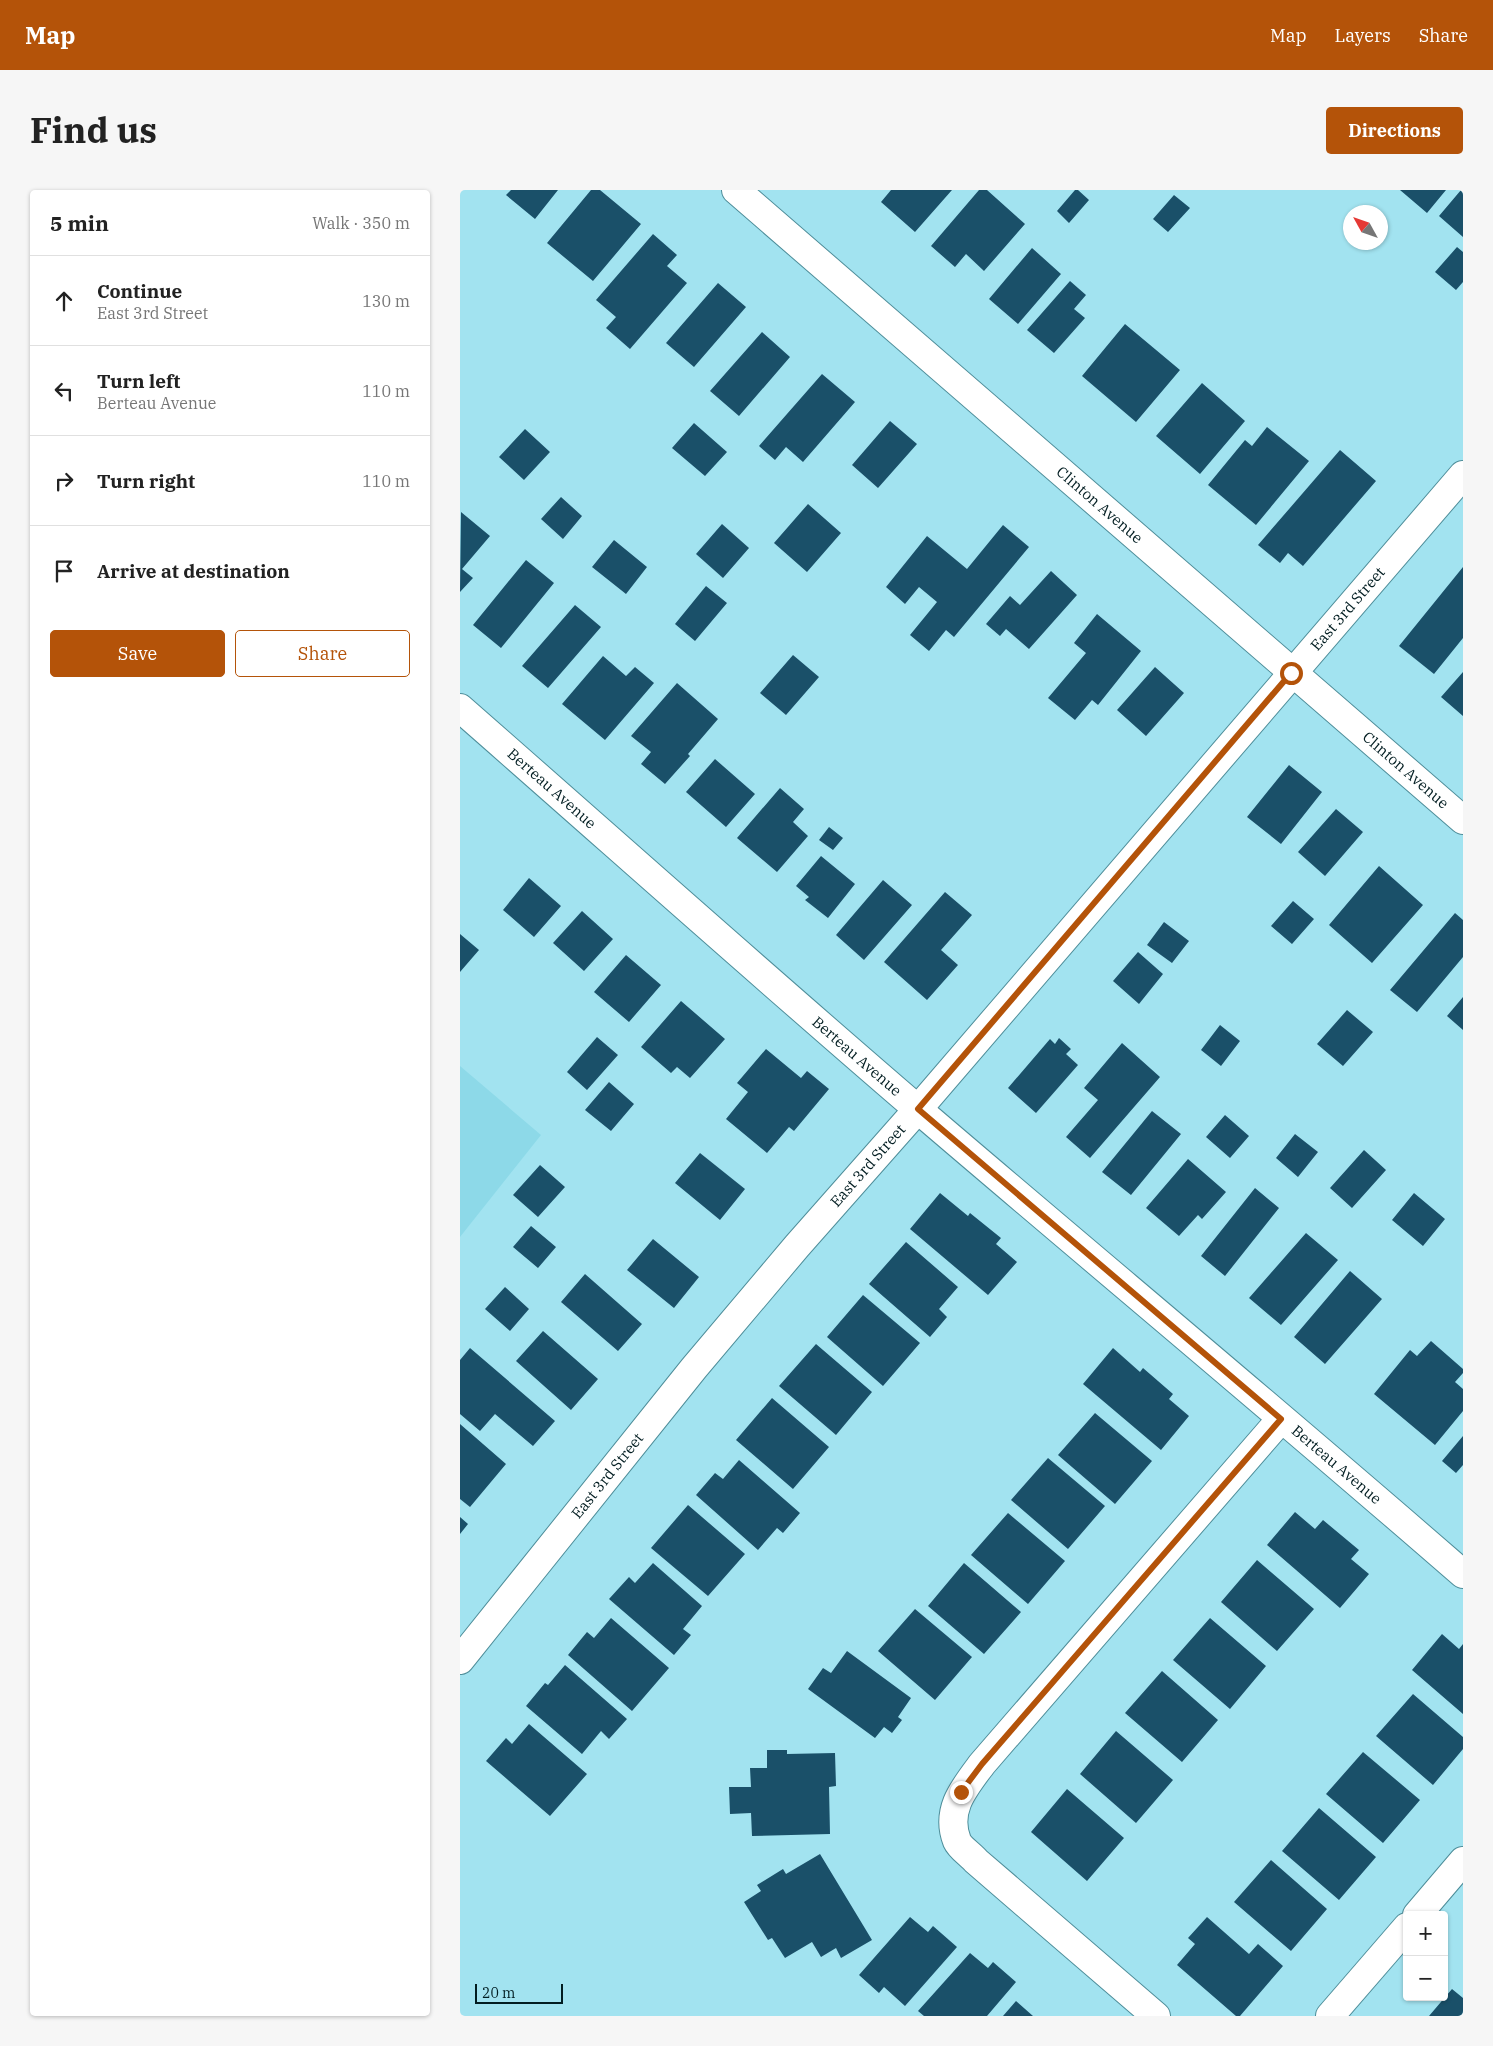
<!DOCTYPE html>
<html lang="en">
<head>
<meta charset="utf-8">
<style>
	body { margin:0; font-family:"IBM Plex Serif",serif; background:#f6f6f6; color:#222 }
	.controls { position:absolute; right:15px; bottom:15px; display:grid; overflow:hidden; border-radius:5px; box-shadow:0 1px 4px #0004 }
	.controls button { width:45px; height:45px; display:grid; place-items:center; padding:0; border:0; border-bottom:1px solid #e0e0e0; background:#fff; color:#222; font:25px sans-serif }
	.compass { position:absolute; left:883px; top:15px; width:45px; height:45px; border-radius:50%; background:#fff; box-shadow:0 1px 4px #0004; rotate:310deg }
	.scale { position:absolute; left:15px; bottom:12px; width:88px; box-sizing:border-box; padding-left:5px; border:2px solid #021d21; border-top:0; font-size:14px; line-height:18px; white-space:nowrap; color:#021d21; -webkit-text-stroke:4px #a2e3f0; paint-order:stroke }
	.stop { position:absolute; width:15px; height:15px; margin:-11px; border:4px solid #b45309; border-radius:50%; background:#fff }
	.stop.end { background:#b45309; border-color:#fff; box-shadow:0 1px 5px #0008 }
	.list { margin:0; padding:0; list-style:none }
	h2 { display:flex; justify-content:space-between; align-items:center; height:65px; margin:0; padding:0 20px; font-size:21px }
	h2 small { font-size:16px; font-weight:400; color:#767676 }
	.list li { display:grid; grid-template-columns:32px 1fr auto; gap:15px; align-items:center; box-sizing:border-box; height:90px; padding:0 20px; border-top:1px solid #e0e0e0 }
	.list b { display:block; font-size:19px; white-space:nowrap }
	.list p { margin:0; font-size:16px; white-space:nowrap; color:#767676 }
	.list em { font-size:16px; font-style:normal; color:#767676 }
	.actions { display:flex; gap:10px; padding:15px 20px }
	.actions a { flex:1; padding:11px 0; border:1px solid #b45309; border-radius:5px; text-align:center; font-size:18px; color:#b45309 }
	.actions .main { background:#b45309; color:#fff }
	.icon { flex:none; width:28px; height:28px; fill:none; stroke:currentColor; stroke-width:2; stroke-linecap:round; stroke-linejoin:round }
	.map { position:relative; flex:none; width:1003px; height:1826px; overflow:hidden; border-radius:5px }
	header { display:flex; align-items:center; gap:30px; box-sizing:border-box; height:70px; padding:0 25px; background:#b45309; color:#fff }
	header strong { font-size:24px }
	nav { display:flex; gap:28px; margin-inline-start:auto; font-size:18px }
	.intro { display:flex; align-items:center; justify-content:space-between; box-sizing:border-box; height:120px; padding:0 30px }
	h1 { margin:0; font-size:35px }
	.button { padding:12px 22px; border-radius:5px; background:#b45309; color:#fff; font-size:18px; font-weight:700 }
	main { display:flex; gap:30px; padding:0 30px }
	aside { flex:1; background:#fff; border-radius:5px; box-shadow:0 1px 4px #0004 }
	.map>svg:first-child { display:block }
	.built { fill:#8dd9e8 }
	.building { fill:#1a5069 }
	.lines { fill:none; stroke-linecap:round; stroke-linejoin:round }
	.minor-casing { stroke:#4f8e9a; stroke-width:30 }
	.minor { stroke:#fff; stroke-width:28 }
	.route { stroke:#b45309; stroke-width:6 }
	.labels { text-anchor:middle; stroke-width:5; stroke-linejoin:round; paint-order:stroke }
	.street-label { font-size:15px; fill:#021d21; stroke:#a2e3f0 }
</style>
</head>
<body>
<header>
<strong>Map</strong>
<nav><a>Map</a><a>Layers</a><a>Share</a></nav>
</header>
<div class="intro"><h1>Find us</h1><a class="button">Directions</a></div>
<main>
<aside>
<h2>5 min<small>Walk · 350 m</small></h2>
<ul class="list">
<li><svg class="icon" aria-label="ahead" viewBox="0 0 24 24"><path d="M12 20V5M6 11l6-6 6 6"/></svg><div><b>Continue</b><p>East 3rd Street</p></div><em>130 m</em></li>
<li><svg class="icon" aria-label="left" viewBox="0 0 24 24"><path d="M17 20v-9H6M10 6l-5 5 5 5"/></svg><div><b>Turn left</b><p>Berteau Avenue</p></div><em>110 m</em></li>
<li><svg class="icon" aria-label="right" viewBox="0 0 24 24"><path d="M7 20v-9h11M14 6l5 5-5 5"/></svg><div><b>Turn right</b></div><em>110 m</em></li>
<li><svg class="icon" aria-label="arrive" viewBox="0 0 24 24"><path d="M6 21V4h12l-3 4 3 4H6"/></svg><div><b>Arrive at destination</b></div></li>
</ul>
<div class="actions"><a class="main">Save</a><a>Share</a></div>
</aside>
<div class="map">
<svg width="1003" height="1826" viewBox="0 0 1003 1826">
	<rect width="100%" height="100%" fill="#a2e3f0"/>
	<path class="built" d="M0,876L81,945L0,1047Z"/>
	<path class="building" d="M51,0H98L75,29L46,5Z
		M131,0H140L181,34L133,91L87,53Z
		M431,0H492L455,42L421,12Z
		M519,0H527L565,34L524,81L506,64L495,77L471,56Z
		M615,0H618L629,10L609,33L597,21Z
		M940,0H986L967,23Z
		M1001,0H1003V47L979,26Z
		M714,5L730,18L708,42L693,29Z
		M193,44L217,65L207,76L227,93L170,159L146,138L156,127L136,110Z
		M997,57L1003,62V92L996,100L975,82Z
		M572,58L601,84L558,134L529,109Z
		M610,91L626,105L614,119L625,128L594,163L567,140Z
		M258,93L286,117L234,177L206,153Z
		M665,134L720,180L676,232L622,186Z
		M302,142L330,167L279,226L250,201Z
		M362,184L395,212L343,272L326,257L315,270L299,256Z
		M742,193L785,231L740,284L696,246Z
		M430,231L457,254L418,298L392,275Z
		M234,233L267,262L245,286L212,258Z
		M807,237L849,271L796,335L748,295L785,250L792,256Z
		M65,239L90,262L64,290L39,267Z
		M880,260L916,291L843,376L828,363L820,373L798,355Z
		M101,307L122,326L103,349L81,329Z
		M348,314L381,343L347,382L314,353Z
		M1,322L30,346L2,379L13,388L0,402Z
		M262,334L289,358L263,388L236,364Z
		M543,335L569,357L494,447L486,440L469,461L450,445L477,412L459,397L445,414L426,397L467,346L507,379Z
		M154,350L187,377L166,404L132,377Z
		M66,370L94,393L41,458L13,435Z
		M1003,377V448L974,484L939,456Z
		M591,381L617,405L569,459L546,439L540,446L526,434L550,406L560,415Z
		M246,396L267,413L235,451L215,434Z
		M115,415L141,437L88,498L62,476Z
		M637,424L681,461L638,515L632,510L615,530L588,508L626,463L614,453Z
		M333,465L359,487L326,525L300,503Z
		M143,466L166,486L175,477L194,493L145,550L102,514Z
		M695,477L724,503L686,546L657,520Z
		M1003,482V526L981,507Z
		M217,493L258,529L228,564L230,566L205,594L181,574L191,562L171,546Z
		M255,569L295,604L266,637L226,602Z
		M829,575L862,602L821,654L787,627Z
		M320,598L344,619L333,632L348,646L317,682L277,648Z
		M876,619L903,642L865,686L838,662Z
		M369,637L383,648L373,660L359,650Z
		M361,666L395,694L368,728L345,710L349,707L336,696Z
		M919,676L963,715L912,773L869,735Z
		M69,688L101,716L74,747L43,720Z
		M423,690L452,715L404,770L376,745Z
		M485,702L512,725L481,760L498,775L467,810L424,772Z
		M833,711L854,729L832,754L811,736Z
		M122,721L153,749L124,781L93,753Z
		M995,723L1003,730V767L957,822L930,800Z
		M704,732L729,751L712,773L687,755Z
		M0,744L19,760L0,782Z
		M678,762L703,784L679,814L653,791Z
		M166,765L201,795L169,832L134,802Z
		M1003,807V840L987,826Z
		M221,811L265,849L230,888L217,877L211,883L181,857Z
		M887,820L913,842L883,876L857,854Z
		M760,835L780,851L761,876L741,860Z
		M137,847L158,865L127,900L107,882Z
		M599,848L611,859L606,864L618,875L576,923L548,898L590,849L595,854Z
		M662,853L700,887L630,968L606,947L638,910L624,898Z
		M306,859L341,888L347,881L369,899L334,941L329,937L307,963L266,929L288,902L277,893Z
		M149,892L174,914L151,941L125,920Z
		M692,921L721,944L671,1005L642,982Z
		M765,925L789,946L770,968L746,947Z
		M835,944L858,962L838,987L816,968Z
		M904,960L926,980L892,1018L870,998Z
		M240,963L285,999L260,1030L215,993Z
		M728,969L766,1002L742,1029L738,1025L719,1046L686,1018Z
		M80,975L105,997L78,1027L53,1005Z
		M795,998L819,1018L765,1086L741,1066Z
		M480,1003L508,1026L510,1023L541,1048L536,1054L557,1072L528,1105L450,1039Z
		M954,1003L985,1029L963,1056L932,1030Z
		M71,1036L96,1057L78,1078L53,1057Z
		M846,1043L878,1070L821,1135L789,1108Z
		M193,1049L239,1087L214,1118L167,1080Z
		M446,1052L498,1097L479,1119L487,1127L470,1147L409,1094Z
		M890,1081L922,1109L865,1174L834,1147Z
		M125,1084L182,1134L158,1161L101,1112Z
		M45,1097L69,1119L50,1141L25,1119Z
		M403,1105L460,1153L423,1196L367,1147Z
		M83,1141L138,1189L111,1220L56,1171Z
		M971,1151L1003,1179V1183L995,1192L1003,1199V1221L975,1255L914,1204L950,1160L957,1166Z
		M356,1154L412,1202L376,1245L319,1196Z
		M10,1158L95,1231L73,1256L35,1224L20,1241L0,1224V1170Z
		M653,1158L680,1182L683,1178L713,1204L709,1209L729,1226L701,1260L623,1194Z
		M312,1208L369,1257L333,1299L276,1250Z
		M635,1223L692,1271L655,1314L598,1265Z
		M0,1234L46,1274L10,1317L0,1309Z
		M1003,1246V1275L996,1283L982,1271Z
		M588,1268L645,1316L608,1359L551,1310Z
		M279,1270L340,1323L323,1343L317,1338L298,1360L236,1305L255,1283L263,1289Z
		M228,1315L285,1364L248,1406L191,1358Z
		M835,1322L855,1339L863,1330L899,1360L891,1369L909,1384L880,1418L807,1355Z
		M548,1323L605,1371L568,1414L511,1365Z
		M0,1327L8,1334L0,1344Z
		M797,1370L854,1419L817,1461L761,1412Z
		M193,1373L242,1416L223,1439L231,1445L214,1465L149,1409L169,1387L175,1393Z
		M504,1373L561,1422L524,1464L468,1416Z
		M455,1419L512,1467L475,1510L418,1461Z
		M151,1428L209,1478L172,1521L108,1465L127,1442L134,1448Z
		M750,1428L806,1476L770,1519L713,1470Z
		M982,1444L999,1459L1003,1454V1524L952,1480Z
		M387,1461L451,1508L438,1527L442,1530L432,1543L424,1537L415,1548L348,1499L363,1478L371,1483Z
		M105,1475L167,1529L149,1549L141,1541L122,1564L66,1516L85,1493L88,1495Z
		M702,1481L758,1530L722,1572L665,1523Z
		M953,1504L1003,1547V1559L973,1595L916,1546Z
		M69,1534L127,1584L90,1626L26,1571L46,1548L52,1554Z
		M656,1541L713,1590L676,1633L620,1584Z
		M307,1560H327V1564L375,1563L376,1596L369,1597L370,1644L292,1646L291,1623L270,1624L269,1597H291L290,1578H307Z
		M903,1562L960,1610L923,1653L866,1604Z
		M607,1599L664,1648L627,1691L571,1642Z
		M859,1618L916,1667L879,1710L822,1661Z
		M360,1664L412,1750L381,1768L376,1758L361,1767L352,1752L325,1768L312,1748L308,1750L284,1712L301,1701L297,1695L323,1679L326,1684Z
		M811,1670L867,1719L831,1761L774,1712Z
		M450,1727L468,1742L473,1736L497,1757L445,1816L424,1797L419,1803L399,1785Z
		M747,1727L789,1764L798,1754L823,1776L780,1826H776L717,1775L735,1754L728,1748Z
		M510,1763L528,1778L533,1772L556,1792L527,1826H464L458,1821Z
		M992,1799L1003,1808V1826H969Z
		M556,1811L573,1826H543Z"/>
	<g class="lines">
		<defs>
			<g id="minor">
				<path id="s1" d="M276,0L1003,630"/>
				<path id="s2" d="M0,518C154,653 306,789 461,922C641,1076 824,1228 1003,1384"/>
				<path id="s3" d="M0,1470L234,1178L337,1056L458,919L1003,285"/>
				<path d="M957,1725L1003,1671"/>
				<path d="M696,1826L516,1671C511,1665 500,1658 497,1651C485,1620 504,1598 522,1574L821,1229"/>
				<path d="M870,1826L947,1737"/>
			</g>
		</defs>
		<use href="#minor" class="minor-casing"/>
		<use href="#minor" class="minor"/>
	</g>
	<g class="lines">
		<path class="route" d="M501,1602L522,1574L821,1229L458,919L831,483"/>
	</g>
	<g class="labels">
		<g class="street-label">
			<text dy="5" stroke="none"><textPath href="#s1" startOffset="481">Clinton Avenue</textPath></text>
			<text dy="5" stroke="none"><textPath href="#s3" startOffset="1376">East 3rd Street</textPath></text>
			<text dy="5" stroke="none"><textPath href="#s1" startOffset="886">Clinton Avenue</textPath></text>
			<text dy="5" stroke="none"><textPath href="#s2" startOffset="122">Berteau Avenue</textPath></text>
			<text dy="5" stroke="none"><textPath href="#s2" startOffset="528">Berteau Avenue</textPath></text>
			<text dy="5" stroke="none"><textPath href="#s3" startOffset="641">East 3rd Street</textPath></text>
			<text dy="5" stroke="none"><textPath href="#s2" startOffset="1158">Berteau Avenue</textPath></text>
			<text dy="5" stroke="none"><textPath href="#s3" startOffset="236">East 3rd Street</textPath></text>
		</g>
	</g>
</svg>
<div class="controls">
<button>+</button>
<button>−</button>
</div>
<svg class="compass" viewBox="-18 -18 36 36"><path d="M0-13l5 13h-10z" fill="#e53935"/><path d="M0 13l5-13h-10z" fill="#767676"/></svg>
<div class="scale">20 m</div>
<div class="stop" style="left:831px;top:483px"></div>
<div class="stop end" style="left:501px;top:1602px"></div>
</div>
</main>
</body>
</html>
